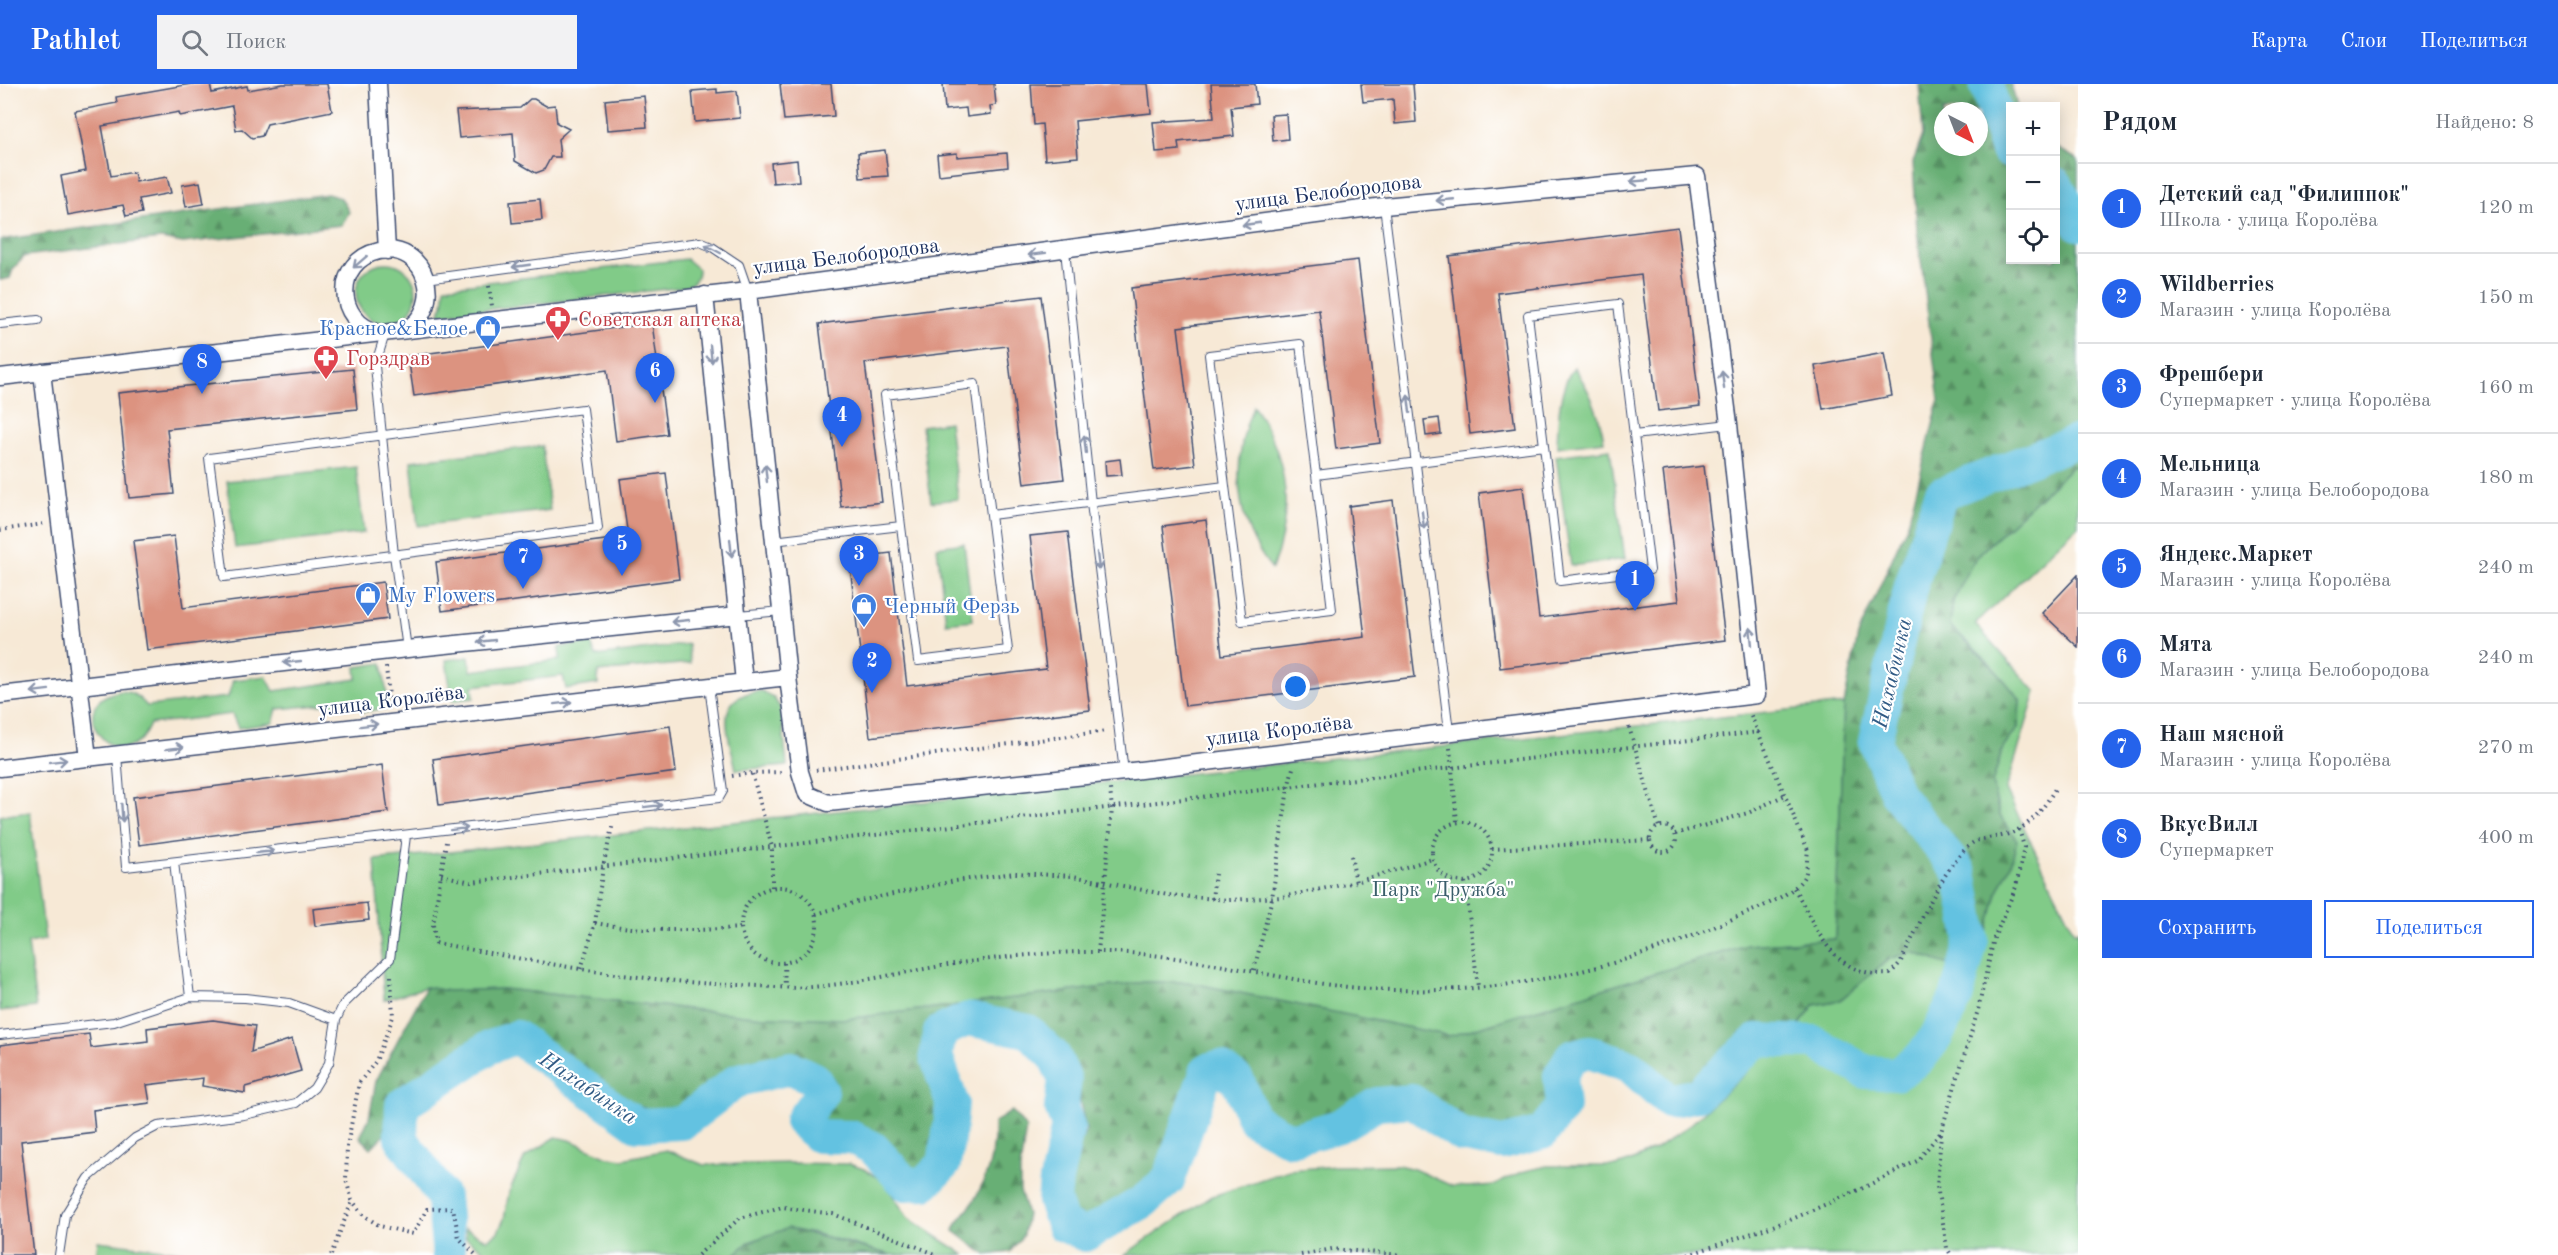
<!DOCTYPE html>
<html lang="ru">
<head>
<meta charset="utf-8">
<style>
	body { margin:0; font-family:"Old Standard TT",serif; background:#f2f2f3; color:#1f2937 }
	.controls { position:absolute; right:18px; top:18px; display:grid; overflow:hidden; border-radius:0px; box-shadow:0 3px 15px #0003 }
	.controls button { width:54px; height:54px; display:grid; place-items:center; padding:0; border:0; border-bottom:2px solid #e0e1e3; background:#fff; color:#1f2937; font:30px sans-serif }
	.compass { position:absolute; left:1934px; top:18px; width:54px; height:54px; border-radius:50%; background:#fff; box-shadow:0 3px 15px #0003; rotate:138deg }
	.you { position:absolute; left:1296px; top:603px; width:21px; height:21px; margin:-15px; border:4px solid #fff; border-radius:50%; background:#1a73e8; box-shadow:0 0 0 9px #1a73e833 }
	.badge { display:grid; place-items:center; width:39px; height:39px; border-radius:50%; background:#2563eb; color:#fff; font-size:20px; font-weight:700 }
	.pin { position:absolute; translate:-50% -50px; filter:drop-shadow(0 2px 3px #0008) }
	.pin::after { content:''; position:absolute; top:32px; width:21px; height:18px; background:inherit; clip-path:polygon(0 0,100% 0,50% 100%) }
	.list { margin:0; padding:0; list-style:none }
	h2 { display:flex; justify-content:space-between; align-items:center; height:78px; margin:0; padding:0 24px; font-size:26px }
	h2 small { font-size:20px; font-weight:400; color:#747a83 }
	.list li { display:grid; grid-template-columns:39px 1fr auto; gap:18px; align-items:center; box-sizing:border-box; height:90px; padding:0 24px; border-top:2px solid #e0e1e3 }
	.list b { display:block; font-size:22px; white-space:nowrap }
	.list p { margin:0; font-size:20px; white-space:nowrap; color:#747a83 }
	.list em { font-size:20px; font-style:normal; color:#747a83 }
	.actions { display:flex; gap:12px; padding:18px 24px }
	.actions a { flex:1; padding:14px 0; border:2px solid #2563eb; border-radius:0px; text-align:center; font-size:21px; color:#2563eb }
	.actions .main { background:#2563eb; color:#fff }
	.icon { flex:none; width:33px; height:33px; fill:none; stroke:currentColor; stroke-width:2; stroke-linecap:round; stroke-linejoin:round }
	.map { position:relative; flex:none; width:2078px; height:1171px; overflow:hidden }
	header { display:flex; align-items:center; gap:36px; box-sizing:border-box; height:84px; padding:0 30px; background:#2563eb; color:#fff }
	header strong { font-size:28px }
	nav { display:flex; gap:33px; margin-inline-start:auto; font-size:21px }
	.search { width:420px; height:54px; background:#f2f2f3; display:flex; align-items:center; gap:15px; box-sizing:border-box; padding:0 21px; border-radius:0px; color:#747a83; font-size:22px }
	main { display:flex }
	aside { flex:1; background:#fff }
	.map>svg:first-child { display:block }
	.green { fill:#81cb88; stroke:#4e7d73; stroke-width:1.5 }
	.forest { fill:url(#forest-firs); stroke:#426f69; stroke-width:1.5; fill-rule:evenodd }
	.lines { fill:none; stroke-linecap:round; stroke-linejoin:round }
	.river { stroke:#63c2e1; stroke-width:34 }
	.building { fill:#dc9380 }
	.lane-casing { stroke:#3c4b70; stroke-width:10 }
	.street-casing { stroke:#3c4b70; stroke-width:19 }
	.path { stroke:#3c4b70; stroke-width:4; stroke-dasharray:1.5 4.5; stroke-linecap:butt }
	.lane { stroke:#fff; stroke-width:8 }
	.street { stroke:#fff; stroke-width:16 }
	.oneway { stroke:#8d97ae }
	.labels { text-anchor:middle; stroke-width:4.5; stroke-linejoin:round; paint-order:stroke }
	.street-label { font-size:21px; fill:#1b2f5e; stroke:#fff }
	.health-label { font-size:21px; fill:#be3a42; stroke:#fff; text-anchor:start }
	.shop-label { font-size:21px; fill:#366cbe; stroke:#fff; text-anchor:start }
	.park-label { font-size:21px; fill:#3a5e6b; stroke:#fff }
	.water-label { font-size:22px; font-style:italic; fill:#315b85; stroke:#fff }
</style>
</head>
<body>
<header>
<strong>Pathlet</strong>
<div class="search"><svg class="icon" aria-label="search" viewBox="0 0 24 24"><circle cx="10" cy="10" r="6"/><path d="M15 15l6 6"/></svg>Поиск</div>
<nav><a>Карта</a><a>Слои</a><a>Поделиться</a></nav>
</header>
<main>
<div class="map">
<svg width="2078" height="1171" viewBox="0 0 2078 1171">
	<defs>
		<pattern id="forest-firs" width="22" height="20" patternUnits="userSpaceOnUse" patternTransform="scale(1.5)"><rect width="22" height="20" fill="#68af74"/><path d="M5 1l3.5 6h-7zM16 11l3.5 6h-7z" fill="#558f62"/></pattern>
	</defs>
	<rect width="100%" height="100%" fill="#fff"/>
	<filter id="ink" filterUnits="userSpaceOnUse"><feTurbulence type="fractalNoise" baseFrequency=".0167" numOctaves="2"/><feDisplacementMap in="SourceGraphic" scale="12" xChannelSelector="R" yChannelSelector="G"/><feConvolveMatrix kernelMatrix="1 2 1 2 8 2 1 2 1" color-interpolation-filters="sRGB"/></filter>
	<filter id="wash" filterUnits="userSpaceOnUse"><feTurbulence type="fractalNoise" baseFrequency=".008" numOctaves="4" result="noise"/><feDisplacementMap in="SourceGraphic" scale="24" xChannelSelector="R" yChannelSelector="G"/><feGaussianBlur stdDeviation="1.35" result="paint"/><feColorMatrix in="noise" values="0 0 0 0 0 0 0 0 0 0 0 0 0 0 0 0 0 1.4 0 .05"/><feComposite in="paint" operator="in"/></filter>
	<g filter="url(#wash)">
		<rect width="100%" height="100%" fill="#f7e9d6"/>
		<path class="green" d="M686,175L698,185C698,196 694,199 684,203L438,231L443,221L445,203Z
			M356 209a30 30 0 1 1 60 0a30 30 0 1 1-60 0Z
			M1574,283C1589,305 1600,331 1604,357L1557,363C1558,338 1558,304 1574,283Z
			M1253,322C1289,372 1294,427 1272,485C1233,437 1231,377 1253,322Z
			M949,338L958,415L931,418L922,342Z
			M542,362L550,426L418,442L411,377Z
			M1610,365L1625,475L1571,482L1556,372Z
			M2078,382V442L1975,540L2036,608L2006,706L2074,848L2078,847V1171H1124L1210,1113L1289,1086L1336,1082L1398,1081L1414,1085L1452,1102L1467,1103L1495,1101L1521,1088L1547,1082H1616L1629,1078L1656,1065L1691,1040L1745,990L1777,950L1797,944L1814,921L1840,916L1889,875L1912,868L1952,882L1984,859L1997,809L2011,780L1992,699L2003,664L2018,644L2020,616C1999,588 1977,565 1950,542L1953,517L1973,478L1982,467L2072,383Z
			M356,383L364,449L235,464L227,397Z
			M964,459L973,536L946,539L937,463Z
			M591,559L596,572L688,560L690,579L598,588V600L566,605L563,592L473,602L474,614L452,617L446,576L469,573L471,587L560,576L559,563Z
			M382,579L389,624L363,628L361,617L277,625L273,639L238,644L232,630L150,640C124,703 58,623 116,608C130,605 138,612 147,622L228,613L233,596L266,592L274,607L357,595L356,583Z
			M762,607L774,614L781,625L787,682L736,686C729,650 710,611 762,607Z
			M1844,620L1835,855L1747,861L1450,952L1187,898H1145L846,935L763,933L503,905L448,907L426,903L384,916L375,776Z
			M30,728L45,856L28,859L36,923L0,927V732Z
			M556,1053L570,1056L608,1073L623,1075L666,1066L704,1081L792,1079L849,1080L864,1085L877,1093L886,1101L908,1134L965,1171H891L810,1148L749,1158L734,1171H491L466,1154L465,1144L487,1156L498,1148L504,1135L509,1108L525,1073Z
			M98,1157L212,1171H96Z"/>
		<path class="forest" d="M1919,0H2011L2017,22H2010V176H2056V63L2078,76V382L2072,383L1982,467L1973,478L1953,517L1950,542C1976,566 1999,588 2020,616L2018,644L2003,664L1992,699L1999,730L2017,756L2011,780L1997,809L1984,859L1973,880L1952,882L1912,868L1889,875L1840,916L1814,921L1797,944L1777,950L1767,945L1743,954L1726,970L1712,989L1693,1000L1671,1004L1652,993L1638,977L1620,964L1597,960L1575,961L1560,976L1552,997L1551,1019L1537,1036L1516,1048L1494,1049L1453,1034L1416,1012L1394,1010L1372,1013L1351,1021L1334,1037L1313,1044H1291L1270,1033L1223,980L1201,981L1179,1019L1162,1089L1146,1105L1127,1117L1107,1125L1089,1140L1067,1132L1066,1110L1077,1066L1086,1046L1077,1004L1068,983L1008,938L934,946L925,965L929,986L947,1027L942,1072L931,1090L909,1091L893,1077L863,1044L840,1047L818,1039C826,1011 827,1002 808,980L786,977L742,987L726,1001L685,1022L662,1029L619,1017L582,991L539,968L523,952H501L481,961L415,1029L386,1049L371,1064L360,1053L369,1034L376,997L426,903L448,907L503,905L763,933L846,935L1145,898H1187L1450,952L1747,861L1835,855L1844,620L1858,551L1908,439L1939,317L1917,146L1913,78L1923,51ZM1943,27H1979V63H1943Z
			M327,110L341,114L349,128L342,141L183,159L161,155L25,172L13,185L10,194L0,196V156Z
			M1012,1027L1026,1044L1020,1085V1107L1027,1130L1023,1151L1010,1168L986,1171L954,1147C956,1137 963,1132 969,1124C986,1099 996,1068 994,1039Z
			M788,1144L891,1171H734L749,1158Z"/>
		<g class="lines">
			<path class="river" d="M1986,0L2007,66L2010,68
				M2056,100L2078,140
				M449,1171L443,1113L401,1054L402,1021L488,964L516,953L637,1041L682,1039L738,996L791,984L814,995L822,1008L801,1037L818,1052L851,1053L873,1064L906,1100L925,1099L944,1080L950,1042L952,1019L936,971L940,948L968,935L1028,947L1054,972L1065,996L1061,1023L1068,1042L1056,1096L1054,1117L1063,1141L1085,1151L1143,1118L1169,1095L1207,986L1218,983L1238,997L1254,1036L1291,1056L1339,1042L1377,1020L1412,1017L1461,1051L1502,1059L1542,1049L1563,1022L1560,992L1571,973L1589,968L1631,983L1669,1017L1697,1011L1757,956L1814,958L1866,988L1896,990L1920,974L1936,953L1956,914L1972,855L1960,788L1897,710L1875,657L1911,502L1941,410L2078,357"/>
		</g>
		<g id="blocks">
			<path class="building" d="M191,0H210L212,9L247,2L248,6L283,0H327L332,27L267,40L262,52L252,54L242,45L236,46L232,22L180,32L179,28L102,42L111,92L134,88L136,98L167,93L171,109L139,115L142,129L126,132L123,121L68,131L61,92L86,87L75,27L117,19L116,13Z
				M780,0H831L834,32L784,36Z
				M943,0H994L996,21L990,22L991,30L967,33L966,24L945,26Z
				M1031,0H1148L1151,29L1075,37L1078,73L1045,76L1042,40L1034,41Z
				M1211,0H1255L1257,20L1231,23L1234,52L1178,58L1179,66L1156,68L1153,38L1214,34Z
				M1361,0H1413L1416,38L1395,40L1393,15L1363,18Z
				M717,5V9L737,7L740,34L695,38L692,7Z
				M644,12L647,43L608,46L605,16Z
				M530,15H534L546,22L555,21L557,39L569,45L558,55L560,73H551L544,86L536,89L515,77L513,49L459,54L456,27L520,24Z
				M1286,30L1288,55L1273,57L1271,31Z
				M885,66L888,92L860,94L858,69Z
				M957,69V73L1007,69L1008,83L939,91L937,71Z
				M797,76L799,97L773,99L771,79Z
				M200,98L204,120L186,123L182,101Z
				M540,115L542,136L512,139L510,118Z
				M1678,143L1700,322L1658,327L1641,191L1498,209L1515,344L1470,350L1449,172Z
				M1358,176L1380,359L1336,365L1319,226L1178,243L1195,381L1154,386L1131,204Z
				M1041,212L1064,395L1024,400L1007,262L865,279L882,418L841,423L819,240Z
				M652,239L667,350L616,357L607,286L414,312L408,272Z
				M1884,269L1892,312L1823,325L1815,282Z
				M353,285L357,325L167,345L174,410L129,414L118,309Z
				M1439,334L1441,350L1426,352L1424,336Z
				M1120,375L1122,391L1106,392L1105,377Z
				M1704,382L1725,556L1500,584L1479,409L1523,403L1539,534L1679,517L1663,387Z
				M666,389L679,495L442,527L436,478L628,453L620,395Z
				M1393,416L1415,593L1185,622L1163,442L1206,436L1222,571L1365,553L1349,422Z
				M1068,448L1090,626L870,653L849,474L891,469L907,602L1046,585L1030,452Z
				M174,452L183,524L383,498L388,535L147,566L133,457Z
				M2078,491V563L2042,529Z
				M670,642L676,688L439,721L433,675Z
				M382,681L388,728L139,761L133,713Z
				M367,819L369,836L315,842L313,825Z
				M213,936L255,942L251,968L292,955L301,987L245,1003V1009L202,1002L203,994L147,1001L150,1019L93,1026L95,1048L21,1057L34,1171H0V961L89,950L91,964L148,957L147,944Z"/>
		</g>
	</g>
	<g filter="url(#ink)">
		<use href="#blocks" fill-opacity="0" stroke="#3c4b70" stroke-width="1.5"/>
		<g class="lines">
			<defs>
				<path id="lane" d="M1384,122L1449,647
					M1065,166L1091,419L1124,688
					M426,195L700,158L712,163L739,181L748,207
					M0,240L38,236
					M385,250L375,282L394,471L407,565
					M583,325L598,444L224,493L209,374Z
					M1544,362L1528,231L1618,220L1634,351
					M1225,402L1209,271L1300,260L1316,391
					M901,442L885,311L975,300L991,431
					M773,457L901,442L918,577L1008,566L991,431L1225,402L1242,537L1332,526L1316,391L1544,362L1560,497L1650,486L1634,351L1729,340
					M738,531L781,527
					M117,671L126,783L719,714L723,707L709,602
					M174,778L190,913
					M0,951L114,938L190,913L245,914L289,919L336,936
					M59,1171L65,1131L88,1094L135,1054L158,1042L244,1031L296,1019L314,1004L329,979L336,936L343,921L390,875L406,752"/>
				<path id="street" d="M378,0L387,167
					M705,211L744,598
					M379,249C335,238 333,177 379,167C426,158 447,223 405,246
					M42,288L88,674
					M0,293L748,207L1384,122L1697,92L1729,340L1757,611L1124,688L828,719L807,710L800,688L788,593L748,207
					M0,611L407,565L738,531
					M0,684L788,593"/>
			</defs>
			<use href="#lane" class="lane-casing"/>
			<use href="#street" class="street-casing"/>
			<path class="path" d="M489,202L492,222
				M0,446L44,440
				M386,583L390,623
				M1629,643L1659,743
				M1450,664L1457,738
				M816,686L1106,647
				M732,692L752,689
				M1432 768a30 30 0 1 1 60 0a30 30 0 1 1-60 0Z
				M1650 755a13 13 0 1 1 26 0a13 13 0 1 1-26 0Z
				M1675,750L1748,729L1785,711
				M446,758L433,841L436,859C537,878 637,898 741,901C764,902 789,905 812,903C860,899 907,887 954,880C1001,873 1056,867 1104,868C1179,869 1250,889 1324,900C1458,919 1599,895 1723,839C1745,829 1799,812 1806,788C1807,781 1807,773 1808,766L1750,629
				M1492,765L1650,756
				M1351,772L1356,798
				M441,791L471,798L1759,648
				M1465,798L1478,903
				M741 841a38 38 0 1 1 76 0a38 38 0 1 1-76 0Z
				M772,803V763L752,689L785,688
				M1794,804C1819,847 1831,893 1890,890L1900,879C1918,845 1942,784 1970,761C1977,754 1991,754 2001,752C2027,747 2044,725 2056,703
				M1212,815L1215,790
				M816,830L860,817L955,797L1015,789L1073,792L1168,811L1229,816L1282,813L1356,798L1432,775
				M595,839L603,783L613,739
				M1098,868L1112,725L1110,705
				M784,879L785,903
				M581,885L595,839C644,848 691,847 741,844
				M1254,886L1272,814L1288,704L1293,684
				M391,892L393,933L376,977L359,999L347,1063L346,1096L352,1116L363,1131L380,1142L413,1150L427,1125L453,1124L459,1154L476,1171
				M1941,1049L1937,1102L1947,1164L1951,1171
				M331,1171L352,1117
				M698,1171L740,1134L782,1123L833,1130L938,1171
				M1301,1171L1332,1165L1402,1171
				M1688,1171L1790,1136L1863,1104L1917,1077L1941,1048L1978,926L1994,854L2016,803L2024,763L2019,745"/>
			<use href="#lane" class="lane"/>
			<use href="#street" class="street"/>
		</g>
		<defs><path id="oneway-shaft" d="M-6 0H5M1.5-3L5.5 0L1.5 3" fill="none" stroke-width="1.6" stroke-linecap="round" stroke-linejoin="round" transform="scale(1.5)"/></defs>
		<g class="oneway">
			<use href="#oneway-shaft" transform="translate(1639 97) rotate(175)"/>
			<use href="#oneway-shaft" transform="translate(1445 116) rotate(175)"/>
			<use href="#oneway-shaft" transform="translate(1251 140) rotate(172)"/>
			<use href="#oneway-shaft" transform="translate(713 165) rotate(-152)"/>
			<use href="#oneway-shaft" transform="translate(1037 170) rotate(173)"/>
			<use href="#oneway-shaft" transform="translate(360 178) rotate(139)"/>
			<use href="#oneway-shaft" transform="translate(521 182) rotate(172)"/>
			<use href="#oneway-shaft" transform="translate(711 270) rotate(84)"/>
			<use href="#oneway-shaft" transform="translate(1723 296) rotate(-97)"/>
			<use href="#oneway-shaft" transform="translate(1409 320) rotate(-97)"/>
			<use href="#oneway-shaft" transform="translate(1085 360) rotate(-96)"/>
			<use href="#oneway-shaft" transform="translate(766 389) rotate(-96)"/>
			<use href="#oneway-shaft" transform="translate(1423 436) rotate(83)"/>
			<use href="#oneway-shaft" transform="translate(731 464) rotate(84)"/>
			<use href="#oneway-shaft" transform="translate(1098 477) rotate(83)"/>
			<use href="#oneway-shaft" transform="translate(680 537) rotate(174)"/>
			<use href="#oneway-shaft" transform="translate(1751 552) rotate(-96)"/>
			<use href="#oneway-shaft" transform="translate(486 557) rotate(174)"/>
			<use href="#oneway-shaft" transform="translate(292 578) rotate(174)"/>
			<use href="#oneway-shaft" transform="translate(40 607) rotate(173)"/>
			<use href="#oneway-shaft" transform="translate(563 619) rotate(-7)"/>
			<use href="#oneway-shaft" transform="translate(369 641) rotate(-7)"/>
			<use href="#oneway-shaft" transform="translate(175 664) rotate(-7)"/>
			<use href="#oneway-shaft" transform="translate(58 677) rotate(-7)"/>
			<use href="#oneway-shaft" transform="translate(653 722) rotate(-7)"/>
			<use href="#oneway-shaft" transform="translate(122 729) rotate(86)"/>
			<use href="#oneway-shaft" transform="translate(459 745) rotate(-7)"/>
			<use href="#oneway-shaft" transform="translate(265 768) rotate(-6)"/>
		</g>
	</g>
	<defs>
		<symbol id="pharmacy-pin" viewBox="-11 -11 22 30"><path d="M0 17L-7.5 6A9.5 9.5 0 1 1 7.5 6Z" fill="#e0444e" stroke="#fff"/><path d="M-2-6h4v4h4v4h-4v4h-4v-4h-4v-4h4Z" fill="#fff"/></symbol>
		<symbol id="shop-pin" viewBox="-11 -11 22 30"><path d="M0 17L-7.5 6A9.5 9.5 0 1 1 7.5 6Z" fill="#3f7fe0" stroke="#fff"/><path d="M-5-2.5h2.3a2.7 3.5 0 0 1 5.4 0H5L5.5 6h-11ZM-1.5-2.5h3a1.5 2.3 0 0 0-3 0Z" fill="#fff"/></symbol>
	</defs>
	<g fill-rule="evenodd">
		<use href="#pharmacy-pin" x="543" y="220" width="30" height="40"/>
		<use href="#shop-pin" x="473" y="229" width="30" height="40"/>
		<use href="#pharmacy-pin" x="311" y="259" width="30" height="40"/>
		<use href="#shop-pin" x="353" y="496" width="30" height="40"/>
		<use href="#shop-pin" x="849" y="507" width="30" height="40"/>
	</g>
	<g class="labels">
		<g class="street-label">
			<text transform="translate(1328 108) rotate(-7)" y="7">улица Белобородова</text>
			<text transform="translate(846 172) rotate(-7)" y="7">улица Белобородова</text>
			<text transform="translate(391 616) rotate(-7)" y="7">улица Королёва</text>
			<text transform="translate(1279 646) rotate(-7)" y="7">улица Королёва</text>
		</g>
		<g class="health-label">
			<text x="578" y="242">Советская аптека</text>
			<text x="346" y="281">Горздрав</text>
		</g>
		<g class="shop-label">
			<text x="468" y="251" text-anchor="end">Красное&amp;Белое</text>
			<text x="388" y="518">My Flowers</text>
			<text x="884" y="529">Черный Ферзь</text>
		</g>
		<g class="park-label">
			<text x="1443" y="812">Парк "Дружба"</text>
		</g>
		<g class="water-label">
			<text transform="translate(1891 589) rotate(-77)" y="8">Нахабинка</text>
			<text transform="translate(589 1003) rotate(34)" y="8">Нахабинка</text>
		</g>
	</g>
</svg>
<div class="controls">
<button>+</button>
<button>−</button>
<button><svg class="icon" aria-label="locate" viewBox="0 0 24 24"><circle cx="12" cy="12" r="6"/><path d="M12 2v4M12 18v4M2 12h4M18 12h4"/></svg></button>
</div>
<svg class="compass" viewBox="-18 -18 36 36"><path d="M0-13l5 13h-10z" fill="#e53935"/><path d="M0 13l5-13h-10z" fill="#747a83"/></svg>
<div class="you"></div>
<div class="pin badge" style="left:1635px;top:527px">1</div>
<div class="pin badge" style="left:872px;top:609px">2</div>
<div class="pin badge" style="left:859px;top:502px">3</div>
<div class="pin badge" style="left:842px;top:363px">4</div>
<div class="pin badge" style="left:622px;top:492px">5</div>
<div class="pin badge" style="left:655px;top:319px">6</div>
<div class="pin badge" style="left:523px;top:505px">7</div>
<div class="pin badge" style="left:202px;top:310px">8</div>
</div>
<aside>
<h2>Рядом<small>Найдено: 8</small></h2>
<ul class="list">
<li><span class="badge">1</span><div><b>Детский сад &quot;Филиппок&quot;</b><p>Школа · улица Королёва</p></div><em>120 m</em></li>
<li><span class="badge">2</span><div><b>Wildberries</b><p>Магазин · улица Королёва</p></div><em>150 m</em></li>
<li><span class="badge">3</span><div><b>Фрешбери</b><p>Супермаркет · улица Королёва</p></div><em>160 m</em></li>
<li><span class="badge">4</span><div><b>Мельница</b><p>Магазин · улица Белобородова</p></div><em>180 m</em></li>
<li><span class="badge">5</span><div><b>Яндекс.Маркет</b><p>Магазин · улица Королёва</p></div><em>240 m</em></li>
<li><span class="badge">6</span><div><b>Мята</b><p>Магазин · улица Белобородова</p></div><em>240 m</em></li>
<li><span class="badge">7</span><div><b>Наш мясной</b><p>Магазин · улица Королёва</p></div><em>270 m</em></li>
<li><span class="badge">8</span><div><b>ВкусВилл</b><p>Супермаркет</p></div><em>400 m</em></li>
</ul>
<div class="actions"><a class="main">Сохранить</a><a>Поделиться</a></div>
</aside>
</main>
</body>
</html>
